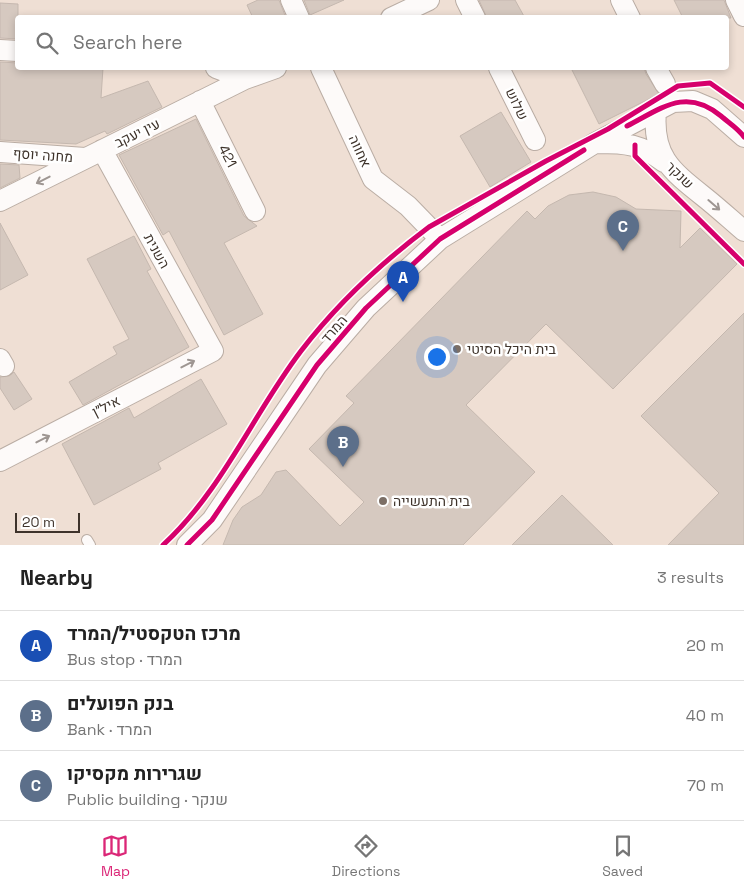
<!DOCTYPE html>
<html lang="en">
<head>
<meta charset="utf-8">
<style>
	body { margin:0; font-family:"Space Grotesk",Heebo,sans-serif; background:#f6f6f6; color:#222 }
	.scale { position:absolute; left:15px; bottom:12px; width:65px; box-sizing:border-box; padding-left:5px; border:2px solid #3e332b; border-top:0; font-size:14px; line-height:18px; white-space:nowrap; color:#3e332b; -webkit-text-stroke:4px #fff; paint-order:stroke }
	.you { position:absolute; left:436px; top:356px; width:18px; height:18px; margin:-12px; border:4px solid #fff; border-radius:50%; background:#1a73e8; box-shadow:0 0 0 8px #1a73e833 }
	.badge { display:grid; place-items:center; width:32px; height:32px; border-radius:50%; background:#db2777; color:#fff; font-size:16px; font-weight:700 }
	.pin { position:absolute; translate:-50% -41px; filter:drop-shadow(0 1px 2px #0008) }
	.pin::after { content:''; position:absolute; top:26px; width:18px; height:15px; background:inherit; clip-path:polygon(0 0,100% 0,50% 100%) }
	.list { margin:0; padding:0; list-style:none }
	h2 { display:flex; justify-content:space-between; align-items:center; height:65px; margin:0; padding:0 20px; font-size:21px }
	h2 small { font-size:16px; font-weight:400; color:#767676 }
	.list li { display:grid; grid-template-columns:32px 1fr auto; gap:15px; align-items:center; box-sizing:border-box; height:70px; padding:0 20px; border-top:1px solid #e0e0e0 }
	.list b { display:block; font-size:19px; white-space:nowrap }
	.list p { margin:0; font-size:16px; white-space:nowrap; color:#767676 }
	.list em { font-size:16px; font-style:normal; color:#767676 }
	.icon { flex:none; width:28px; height:28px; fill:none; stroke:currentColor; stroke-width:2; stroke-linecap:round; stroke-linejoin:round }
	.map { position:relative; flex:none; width:744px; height:545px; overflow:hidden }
	.search { position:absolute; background:#fff; box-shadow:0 2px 8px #0003; left:15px; right:15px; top:15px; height:55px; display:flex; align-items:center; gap:12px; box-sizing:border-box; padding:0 18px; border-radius:5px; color:#767676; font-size:19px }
	.sheet { height:275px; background:#fff }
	nav { display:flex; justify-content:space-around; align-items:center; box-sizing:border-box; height:70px; border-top:1px solid #e0e0e0; background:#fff; font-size:14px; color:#767676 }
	nav a { display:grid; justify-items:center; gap:2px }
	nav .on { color:#db2777 }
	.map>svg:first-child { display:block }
	.building { fill:#d6c9c0; stroke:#c5b8af }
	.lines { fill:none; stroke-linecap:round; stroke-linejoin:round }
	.service-casing { stroke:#baada4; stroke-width:12 }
	.minor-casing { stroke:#baada4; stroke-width:22 }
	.service { stroke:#fdfaf9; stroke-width:10 }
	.minor { stroke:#fdfaf9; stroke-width:20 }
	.cycleway-casing { stroke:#fff; stroke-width:8 }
	.cycleway { stroke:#d6006c; stroke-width:5 }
	.oneway { stroke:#9e9692 }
	.poi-dot { fill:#7c6f66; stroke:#fff; stroke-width:2 }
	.labels { text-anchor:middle; stroke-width:5; stroke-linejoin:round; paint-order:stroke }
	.street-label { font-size:14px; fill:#3e332b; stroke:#fff }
	.poi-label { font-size:14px; fill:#3e332b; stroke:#fff; text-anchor:start }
</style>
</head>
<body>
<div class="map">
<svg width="744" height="545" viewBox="0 0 744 545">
	<rect width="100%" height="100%" fill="#efdfd4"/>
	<path class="building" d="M258,0H279L286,18H253L247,5Z
		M304,0H344L310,15Z
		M479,0H515L525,18H487Z
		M674,0H724L731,18H683Z
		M0,3L18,4V39L0,38Z
		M0,62L18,63V68H103L101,98L148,81L162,107L107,134L105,131L76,144L0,140Z
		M571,68H644L646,74L659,94L599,124Z
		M501,112L531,162L490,187L460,136Z
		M196,119L244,216L257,226L224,243L263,314L224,335L169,231L163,235L119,155Z
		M0,164L19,165L20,178L0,188Z
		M593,192L616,197L636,209L681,211L680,248L700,228L737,264L613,389L546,324L466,405L535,472L463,545H223L233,520L242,507L261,495L276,472L286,470L340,526L364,502L309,449L354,403L346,396L527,211L535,219L548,206L569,195Z
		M0,223L28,275L0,290Z
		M134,236L151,269L147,271L189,347L83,405L69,382L117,354L113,347L129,339L87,259Z
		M744,313V545H668L719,493L641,416Z
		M14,372L32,399L14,410L0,388V377L9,376Z
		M201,379L227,424L158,463L161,469L94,505L62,444L129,408L134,418Z
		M562,495L613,545H512Z"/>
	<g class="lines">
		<defs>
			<path id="service" d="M87,540L90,545"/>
			<path id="minor" d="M291,0L299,18
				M466,0L475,18
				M621,0L630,18
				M736,0L744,16
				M391,18L429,0
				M0,50L18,51
				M216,68L245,79
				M321,68L373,179L408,206L440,239
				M499,68L535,140
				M656,68L665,84
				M200,101L255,211
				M656,111C652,155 670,170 703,196C717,207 730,219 744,231
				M597,143C627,143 640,144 664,162
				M0,152L85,158
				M0,201L245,79L276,68
				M0,359L4,366
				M0,461L213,351L102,150
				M187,545L212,520L317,365L366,308L440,239L595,143L673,102L693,101L712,109L744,137"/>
		</defs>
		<use href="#service" class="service-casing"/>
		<use href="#minor" class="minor-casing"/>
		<use href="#service" class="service"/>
		<use href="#minor" class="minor"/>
		<defs>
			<path id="cycleway" d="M627,126C662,108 686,87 721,116C729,123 739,129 744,137
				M635,145V156L744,264
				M163,545C222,491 253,414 301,351C337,304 381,263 429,227L546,161L608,129L678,86L710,83L744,107
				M187,545L212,520L317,365L366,308L440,239L584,150"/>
		</defs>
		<use href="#cycleway" class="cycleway-casing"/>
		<use href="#cycleway" class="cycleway"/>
	</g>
	<defs><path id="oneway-shaft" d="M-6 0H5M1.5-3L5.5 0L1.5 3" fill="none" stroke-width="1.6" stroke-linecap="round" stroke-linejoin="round" transform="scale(1.25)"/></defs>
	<g class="oneway">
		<use href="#oneway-shaft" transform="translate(43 180) rotate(153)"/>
		<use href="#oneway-shaft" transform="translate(714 205) rotate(41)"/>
		<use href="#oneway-shaft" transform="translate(188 364) rotate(-27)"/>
		<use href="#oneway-shaft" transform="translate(43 439) rotate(-27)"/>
	</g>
	<g class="poi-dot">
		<circle cx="457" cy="349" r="5"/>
		<circle cx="383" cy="501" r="5"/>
	</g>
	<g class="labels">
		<g class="street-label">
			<text transform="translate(517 104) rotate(64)" y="5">שלוש</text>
			<text transform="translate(137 133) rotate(-26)" y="5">עין יעקב</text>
			<text transform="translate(360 151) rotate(65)" y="5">אחווה</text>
			<text transform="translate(43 155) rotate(4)" y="5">מחנה יוסף</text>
			<text transform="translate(228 156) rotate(63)" y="5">421</text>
			<text transform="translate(680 175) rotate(44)" y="5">שנקר</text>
			<text transform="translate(157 251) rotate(61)" y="5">השנית</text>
			<text transform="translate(334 329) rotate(-49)" y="5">המרד</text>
			<text transform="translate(106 406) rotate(-27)" y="5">איל״ן</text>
		</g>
		<g class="poi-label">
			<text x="467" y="354">בית היכל הסיטי</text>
			<text x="393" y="506">בית התעשייה</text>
		</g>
	</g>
</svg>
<div class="scale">20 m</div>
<div class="you"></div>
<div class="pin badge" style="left:403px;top:302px;background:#1a4fb4">A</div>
<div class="pin badge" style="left:343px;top:467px;background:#5c6f8a">B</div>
<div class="pin badge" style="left:623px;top:251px;background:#5c6f8a">C</div>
<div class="search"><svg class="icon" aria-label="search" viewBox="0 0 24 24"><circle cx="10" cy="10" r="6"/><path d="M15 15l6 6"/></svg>Search here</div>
</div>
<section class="sheet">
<h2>Nearby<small>3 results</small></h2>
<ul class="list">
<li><span class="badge" style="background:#1a4fb4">A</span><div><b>מרכז הטקסטיל/המרד</b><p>Bus stop · המרד</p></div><em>20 m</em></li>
<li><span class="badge" style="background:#5c6f8a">B</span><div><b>בנק הפועלים</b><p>Bank · המרד</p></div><em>40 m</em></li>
<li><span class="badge" style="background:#5c6f8a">C</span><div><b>שגרירות מקסיקו</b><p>Public building · שנקר</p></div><em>70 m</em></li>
</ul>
</section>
<nav>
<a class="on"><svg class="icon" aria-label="map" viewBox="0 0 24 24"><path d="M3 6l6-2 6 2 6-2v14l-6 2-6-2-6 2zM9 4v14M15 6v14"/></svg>Map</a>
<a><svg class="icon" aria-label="directions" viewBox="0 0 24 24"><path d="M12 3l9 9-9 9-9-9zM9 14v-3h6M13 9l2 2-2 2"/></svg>Directions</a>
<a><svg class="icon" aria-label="saved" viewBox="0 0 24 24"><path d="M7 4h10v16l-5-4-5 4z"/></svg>Saved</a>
</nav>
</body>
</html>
